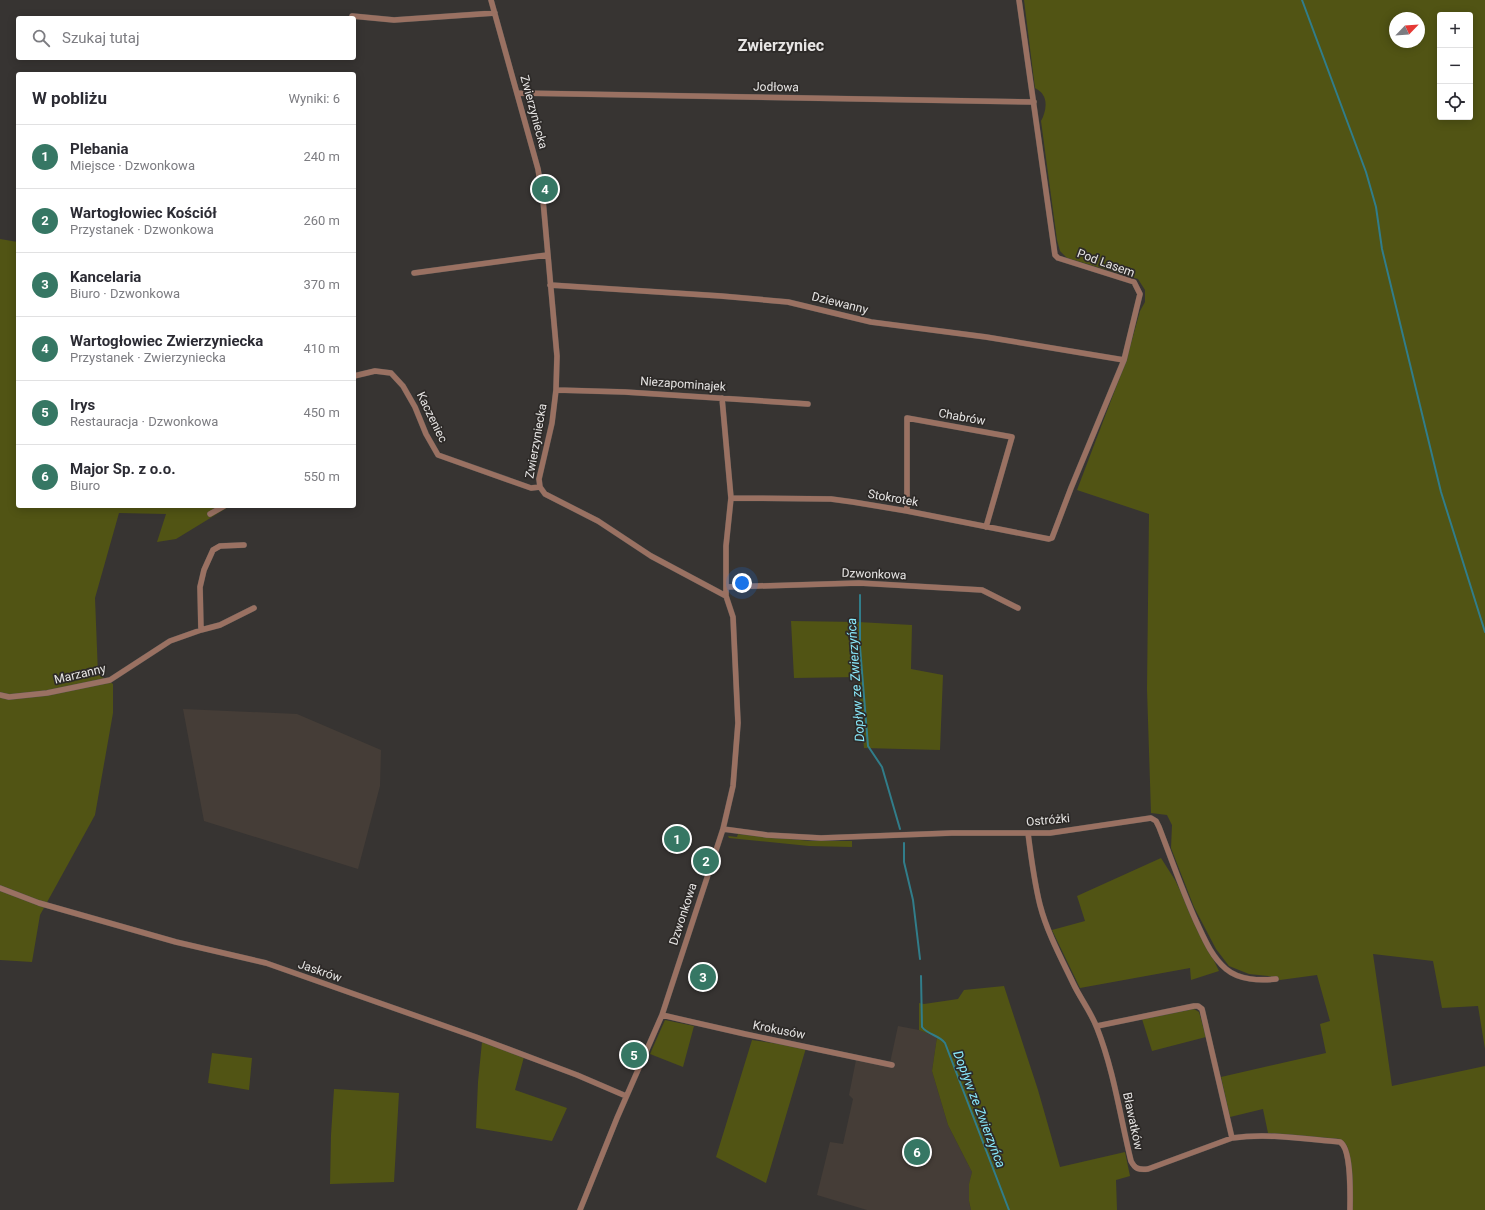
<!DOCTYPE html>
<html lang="pl">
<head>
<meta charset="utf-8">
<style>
	body { margin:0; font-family:Roboto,sans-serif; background:#f7f7f7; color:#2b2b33 }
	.controls { position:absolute; right:12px; top:12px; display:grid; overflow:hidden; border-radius:4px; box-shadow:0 2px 10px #0003 }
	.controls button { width:36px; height:36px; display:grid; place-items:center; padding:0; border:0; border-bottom:1px solid #e1e1e2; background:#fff; color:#2b2b33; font:20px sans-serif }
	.compass { position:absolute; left:1389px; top:12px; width:36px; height:36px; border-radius:50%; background:#fff; box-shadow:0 2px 10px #0003; rotate:65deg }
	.you { position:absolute; left:742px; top:583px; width:14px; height:14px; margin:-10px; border:3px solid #fff; border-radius:50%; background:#1a73e8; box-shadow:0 0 0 6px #1a73e833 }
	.badge { display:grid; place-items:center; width:26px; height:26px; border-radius:50%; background:#367764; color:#fff; font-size:13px; font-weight:700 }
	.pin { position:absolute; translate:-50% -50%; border:2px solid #fff; box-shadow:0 1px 4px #0006 }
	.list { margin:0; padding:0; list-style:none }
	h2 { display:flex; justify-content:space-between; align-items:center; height:52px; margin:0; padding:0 16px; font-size:17px }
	h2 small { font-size:13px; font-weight:400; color:#7c7c81 }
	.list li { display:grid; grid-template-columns:26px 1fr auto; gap:12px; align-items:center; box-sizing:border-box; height:64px; padding:0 16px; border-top:1px solid #e1e1e2 }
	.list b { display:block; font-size:15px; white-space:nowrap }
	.list p { margin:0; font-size:13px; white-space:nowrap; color:#7c7c81 }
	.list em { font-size:13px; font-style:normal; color:#7c7c81 }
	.icon { flex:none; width:22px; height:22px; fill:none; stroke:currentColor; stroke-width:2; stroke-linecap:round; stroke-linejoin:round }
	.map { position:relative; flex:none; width:1485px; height:1210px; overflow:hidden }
	.search { position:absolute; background:#fff; box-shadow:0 2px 10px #0003; left:16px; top:16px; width:340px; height:44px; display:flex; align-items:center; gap:10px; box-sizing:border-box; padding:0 14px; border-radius:4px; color:#7c7c81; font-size:15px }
	.panel { position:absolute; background:#fff; box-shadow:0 2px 10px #0003; left:16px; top:72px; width:340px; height:436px; border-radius:4px }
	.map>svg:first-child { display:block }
	.built { fill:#453d37 }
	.green { fill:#515414; fill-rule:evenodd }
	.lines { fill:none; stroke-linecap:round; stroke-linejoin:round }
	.stream { stroke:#317d8a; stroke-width:2 }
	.minor-casing { stroke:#53504e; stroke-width:6 }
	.minor { stroke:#9a7162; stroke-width:5.5 }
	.labels { text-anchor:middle; stroke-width:3.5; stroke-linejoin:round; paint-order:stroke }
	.street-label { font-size:12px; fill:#e7e5e4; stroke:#2d2a28 }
	.water-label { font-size:13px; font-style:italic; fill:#89e9fb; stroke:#2d2a28 }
	.district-label { font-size:16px; font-weight:bold; fill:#e7e5e4; stroke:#2d2a28 }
</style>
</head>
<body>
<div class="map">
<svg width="1485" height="1210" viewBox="0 0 1485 1210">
	<rect width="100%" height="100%" fill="#373432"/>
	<path class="built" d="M183,709L297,714L381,750L380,786L358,869L204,821Z
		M898,1026L919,1030L937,1037L932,1071L948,1125L972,1172L969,1185V1201L971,1210H867L817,1195L830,1142L843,1144L853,1099L849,1095L857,1055L890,1063Z"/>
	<path class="green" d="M1024,0H1485V1049L1478,1006L1442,1008L1433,961L1373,954L1392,1086L1485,1066V1210H1351L1347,1146L1340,1139L1268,1133L1263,1109L1230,1117L1221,1077L1326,1053L1320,1024L1330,1021L1317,975L1280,980L1268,976L1249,974L1229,966L1216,949L1194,907L1171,848L1172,825L1167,815L1151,813L1147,689L1149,514L1077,490L1126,361L1140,311L1145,302V290L1138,279L1067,258L1060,251L1057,240L1041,121C1045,114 1048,102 1043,95C1042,92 1038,90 1035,88ZM1440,15H1470V117H1440ZM1395,18H1419V42H1395Z
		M0,239L18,242V506H230L176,539L157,542L166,514L119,513L95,598L98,674L113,684V713L95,815L40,915L32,962L0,960Z
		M791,621L858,622L912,625L911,669L943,675L940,750L864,748L858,677L794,678Z
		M738,834L810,841H852V847L809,846L729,838L728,836L737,837Z
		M1161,858L1175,880L1219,971L1191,980L1190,968L1080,988L1052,930L1085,921L1077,896Z
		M1004,986L1038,1090L1060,1167L1125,1152L1130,1176L1116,1180L1117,1210H971L969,1201V1184L972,1172L948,1125L932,1071L937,1037L919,1030V1003L924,1004L958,999L964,990Z
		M1194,1009L1199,1012L1206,1037L1152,1051L1142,1019Z
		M665,1020L694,1026L683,1067L650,1054Z
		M752,1040L806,1048L766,1183L716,1157Z
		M482,1042L524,1057L515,1090L567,1108L552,1141L476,1128L478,1082Z
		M212,1053L252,1058L249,1090L208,1083Z
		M334,1089L399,1093L394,1182L330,1184L331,1135Z"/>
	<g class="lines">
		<path class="stream" d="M1302,0L1366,172L1376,207L1382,249L1441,492L1485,632
			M860,595V647L868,746L882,767L900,829
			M904,843V862L913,900L920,959
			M921,976L922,1027C928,1035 939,1035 945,1043L1009,1210"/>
		<defs>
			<path id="minor" d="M491,0L538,169L543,200L557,356L556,390L552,423L539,479L540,487L545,494L598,521L651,556L726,596
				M352,16L394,20L495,13
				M518,93L1034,102
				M414,273L547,255
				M550,285L721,296L788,302L871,322L986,337L1124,360
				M354,376L375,371L391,373L403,386L415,407L426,434L438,455L531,488L540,487
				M556,390L625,392L808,404
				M731,498L831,499L853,502L907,511L1049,539L1052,538L1071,488L1124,360L1140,294L1134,282L1058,258L1055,255L1019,0
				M907,511V418L1012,437L986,527
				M210,514L224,506
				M726,587L859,583L982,590L1018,608
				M201,630L220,625L254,608
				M0,695L9,697L47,693L110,680L170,641L201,630L200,587L204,570L213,550L220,546L244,545
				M723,829L767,835L821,838L952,833H1050L1151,818L1156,821L1159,827C1171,858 1182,890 1196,921C1204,938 1211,956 1226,969C1239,980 1260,981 1276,979
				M1028,833C1031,857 1034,881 1040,905C1047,932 1061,958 1073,983C1080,998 1091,1012 1097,1028C1114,1071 1120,1116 1131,1161C1135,1169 1139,1170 1148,1169L1232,1138C1268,1133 1304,1139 1340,1142C1352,1149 1350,1197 1350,1210
				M0,888L39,903L176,942L266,963L476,1037L577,1075L626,1096
				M662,1015L745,1034L892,1065
				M1097,1026L1194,1006H1198L1202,1009L1232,1138
				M580,1210L617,1118L662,1015L723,829L733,786L738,723L733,617L726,596V546L731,498L722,398"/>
		</defs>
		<use href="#minor" class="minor-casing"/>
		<use href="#minor" class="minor"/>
	</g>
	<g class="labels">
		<g class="street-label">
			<text transform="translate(776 87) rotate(1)" y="4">Jodłowa</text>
			<text transform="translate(534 112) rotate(75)" y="4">Zwierzyniecka</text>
			<text transform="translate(1106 263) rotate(20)" y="4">Pod Lasem</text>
			<text transform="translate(840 303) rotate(14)" y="4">Dziewanny</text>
			<text transform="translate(683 384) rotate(4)" y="4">Niezapominajek</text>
			<text transform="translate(432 417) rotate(64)" y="4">Kaczeniec</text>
			<text transform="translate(962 417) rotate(10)" y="4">Chabrów</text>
			<text transform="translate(536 441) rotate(-80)" y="4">Zwierzyniecka</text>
			<text transform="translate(893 498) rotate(10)" y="4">Stokrotek</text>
			<text transform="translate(874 574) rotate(2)" y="4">Dzwonkowa</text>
			<text transform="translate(80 674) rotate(-13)" y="4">Marzanny</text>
			<text transform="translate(1048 820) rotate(-5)" y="4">Ostróżki</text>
			<text transform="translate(683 914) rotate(-72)" y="4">Dzwonkowa</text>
			<text transform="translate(320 971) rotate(19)" y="4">Jaskrów</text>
			<text transform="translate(779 1030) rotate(11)" y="4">Krokusów</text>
			<text transform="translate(1133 1121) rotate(78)" y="4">Bławatków</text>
		</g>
		<g class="water-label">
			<text transform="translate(855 680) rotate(-94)" y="5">Dopływ ze Zwierzyńca</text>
			<text transform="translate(980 1109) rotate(69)" y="5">Dopływ ze Zwierzyńca</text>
		</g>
		<g class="district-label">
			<text x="781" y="51">Zwierzyniec</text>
		</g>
	</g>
</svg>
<div class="controls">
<button>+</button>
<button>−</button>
<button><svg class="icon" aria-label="locate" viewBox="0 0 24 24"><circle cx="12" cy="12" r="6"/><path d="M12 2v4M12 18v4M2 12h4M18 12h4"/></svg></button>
</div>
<svg class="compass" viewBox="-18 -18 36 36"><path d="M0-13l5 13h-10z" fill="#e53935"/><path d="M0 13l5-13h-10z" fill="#7c7c81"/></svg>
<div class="you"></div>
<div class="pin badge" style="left:677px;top:839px">1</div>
<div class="pin badge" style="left:706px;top:861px">2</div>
<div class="pin badge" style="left:703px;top:977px">3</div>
<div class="pin badge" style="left:545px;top:189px">4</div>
<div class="pin badge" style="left:634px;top:1055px">5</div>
<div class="pin badge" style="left:917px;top:1152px">6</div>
<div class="search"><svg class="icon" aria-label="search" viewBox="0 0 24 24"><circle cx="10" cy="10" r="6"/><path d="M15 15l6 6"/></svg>Szukaj tutaj</div>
<section class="panel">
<h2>W pobliżu<small>Wyniki: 6</small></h2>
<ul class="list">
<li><span class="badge">1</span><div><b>Plebania</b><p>Miejsce · Dzwonkowa</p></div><em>240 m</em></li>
<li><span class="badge">2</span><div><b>Wartogłowiec Kościół</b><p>Przystanek · Dzwonkowa</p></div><em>260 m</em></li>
<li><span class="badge">3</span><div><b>Kancelaria</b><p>Biuro · Dzwonkowa</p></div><em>370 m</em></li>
<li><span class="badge">4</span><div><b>Wartogłowiec Zwierzyniecka</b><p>Przystanek · Zwierzyniecka</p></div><em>410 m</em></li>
<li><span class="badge">5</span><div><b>Irys</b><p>Restauracja · Dzwonkowa</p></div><em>450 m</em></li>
<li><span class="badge">6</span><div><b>Major Sp. z o.o.</b><p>Biuro</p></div><em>550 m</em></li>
</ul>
</section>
</div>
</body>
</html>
